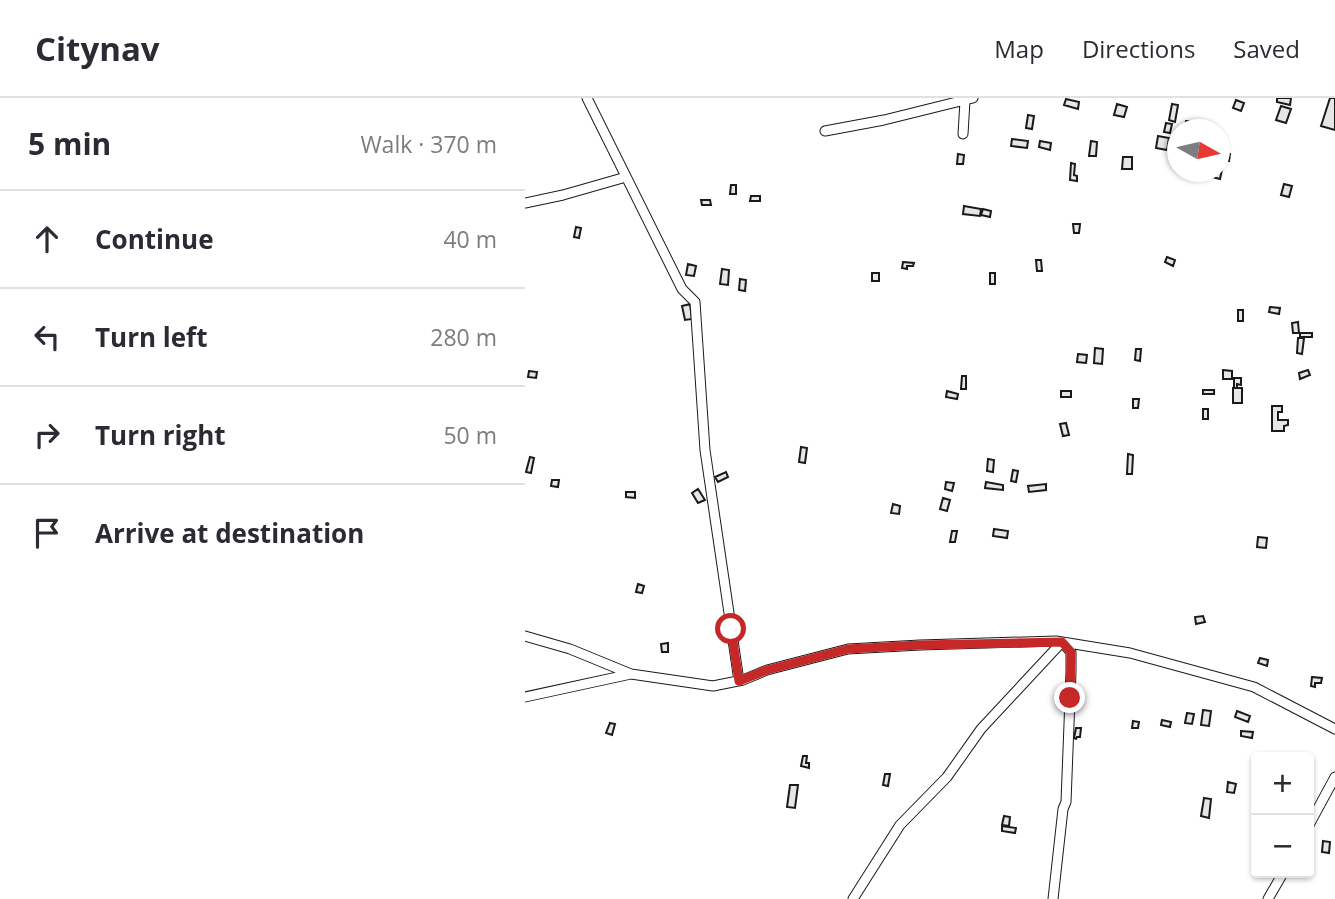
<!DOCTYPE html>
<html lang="en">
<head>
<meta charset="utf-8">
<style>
	body { margin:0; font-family:"Open Sans",sans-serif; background:#f2f2f3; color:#2b2b33 }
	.controls { position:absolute; right:21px; bottom:21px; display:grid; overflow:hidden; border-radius:7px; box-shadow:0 2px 5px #0004 }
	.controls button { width:63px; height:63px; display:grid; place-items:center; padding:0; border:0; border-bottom:2px solid #e1e1e2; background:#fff; color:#2b2b33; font:35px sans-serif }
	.compass { position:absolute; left:642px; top:21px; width:63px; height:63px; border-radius:50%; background:#fff; box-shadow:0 2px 5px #0004; rotate:98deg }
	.stop { position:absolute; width:21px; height:21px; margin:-16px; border:5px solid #c62828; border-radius:50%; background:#fff }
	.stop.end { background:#c62828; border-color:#fff; box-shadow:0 2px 7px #0008 }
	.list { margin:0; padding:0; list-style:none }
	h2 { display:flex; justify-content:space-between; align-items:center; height:91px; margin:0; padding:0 28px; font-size:30px }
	h2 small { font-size:23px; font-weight:400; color:#7c7c81 }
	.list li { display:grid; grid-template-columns:46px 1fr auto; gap:21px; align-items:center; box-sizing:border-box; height:98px; padding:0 28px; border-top:2px solid #e1e1e2 }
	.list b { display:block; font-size:26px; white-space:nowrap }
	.list em { font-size:23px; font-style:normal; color:#7c7c81 }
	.icon { flex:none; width:38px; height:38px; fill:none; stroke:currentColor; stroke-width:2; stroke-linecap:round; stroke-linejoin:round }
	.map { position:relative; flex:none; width:810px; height:801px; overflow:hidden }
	header { display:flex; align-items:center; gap:42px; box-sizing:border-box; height:98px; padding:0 35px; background:#fff; border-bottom:2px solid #e1e1e2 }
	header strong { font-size:33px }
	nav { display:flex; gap:38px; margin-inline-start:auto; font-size:24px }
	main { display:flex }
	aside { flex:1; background:#fff }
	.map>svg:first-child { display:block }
	.building { fill:#e6e6e6; stroke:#1a1a1a; stroke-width:2 }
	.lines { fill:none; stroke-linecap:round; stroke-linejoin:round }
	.minor-casing { stroke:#1a1a1a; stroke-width:11 }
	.minor { stroke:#fff; stroke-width:9 }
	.route { stroke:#c62828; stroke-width:9 }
</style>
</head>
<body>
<header>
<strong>Citynav</strong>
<nav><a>Map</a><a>Directions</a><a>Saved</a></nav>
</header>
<main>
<aside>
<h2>5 min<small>Walk · 370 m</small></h2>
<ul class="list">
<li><svg class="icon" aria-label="ahead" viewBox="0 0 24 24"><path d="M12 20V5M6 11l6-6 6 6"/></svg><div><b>Continue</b></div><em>40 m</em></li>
<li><svg class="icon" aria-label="left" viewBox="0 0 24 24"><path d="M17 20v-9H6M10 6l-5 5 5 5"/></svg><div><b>Turn left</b></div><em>280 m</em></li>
<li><svg class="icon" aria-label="right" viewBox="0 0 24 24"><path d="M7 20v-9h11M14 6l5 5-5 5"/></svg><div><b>Turn right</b></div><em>50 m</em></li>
<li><svg class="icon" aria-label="arrive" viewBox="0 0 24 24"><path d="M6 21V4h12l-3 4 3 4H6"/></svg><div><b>Arrive at destination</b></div></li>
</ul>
</aside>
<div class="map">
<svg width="810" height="801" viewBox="0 0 810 801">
	<rect width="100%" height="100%" fill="#fff"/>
	<path class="building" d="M752,0H766L765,7L752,4Z
		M805,0H810V32L796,28Z
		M541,1L554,4L553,11L539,7Z
		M711,2L719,5L716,13L708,10Z
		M592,6L602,9L599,19L589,17Z
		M647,6L653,7L650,24L644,22Z
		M756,8L766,11L761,25L751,22Z
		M503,17L509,18L507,31L501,30Z
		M661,23L669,24L667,32H659Z
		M641,25L647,26L645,35L639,34Z
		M633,38L644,40L642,52L631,50Z
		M487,41L503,43L502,50L486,48Z
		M515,43L526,45L525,52L514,49Z
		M566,43L572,44L571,58H564Z
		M699,55L705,56L704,63H698Z
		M433,56L439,57L438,66H432Z
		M598,59H607V71H597Z
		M546,65L550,66L549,77L552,78V83L545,82Z
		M694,71L697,72L695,81L683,78L684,74H694Z
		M759,86L767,88L764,99L756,97Z
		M206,87H211V96H205Z
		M226,98H235V103H225Z
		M176,102H185L186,107H177Z
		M439,108L456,111L455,118L438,116Z
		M458,111L466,113L465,119L456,117Z
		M548,126H555L554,135H549Z
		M51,129L56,130L54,140L49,139Z
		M642,159L650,162L648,168L640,164Z
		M511,162H516L517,173H512Z
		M378,164L389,165L388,168H382V171L377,170Z
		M163,166L171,168L169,178L161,177Z
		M197,171L204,172L203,187L195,186Z
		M347,175H354V183H347Z
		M465,175H470V186H465Z
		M215,181L221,182L220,193L214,192Z
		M165,206L167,221L160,222L157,208Z
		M745,209L755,210L754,216L744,214Z
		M713,212H718V223H713Z
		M773,224L774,235H768L767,225Z
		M775,235H787V239H775Z
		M773,240H779L777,256L772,255Z
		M570,250L578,251L577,266L569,265Z
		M611,251H616L615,263L610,262Z
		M553,256L562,257L561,265L552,264Z
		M698,272L707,273V281H698Z
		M783,272L785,277L775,281L774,275Z
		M4,273L12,274L11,280L3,279Z
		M437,278H441V291H436Z
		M709,280H716V287L712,286V290H709Z
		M708,290H717V305H708Z
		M678,292H689V296H678Z
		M422,293L433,296L432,301L421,299Z
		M536,293H546V299H536Z
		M608,301H614L613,310H608Z
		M747,308H757V314H753V322H763V327L759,328V333H747Z
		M678,311H683V321H678Z
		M541,325L544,337L538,338L535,326Z
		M276,349L282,350L280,365L274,364Z
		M603,356L608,357L607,376H602Z
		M5,359L9,360L6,375L1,374Z
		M463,361L469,362L468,374L462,373Z
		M488,372L493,373L491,384L486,383Z
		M201,374L203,379L193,384L190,379Z
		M27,382H34L33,389L26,388Z
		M421,384L429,385L427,393L420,391Z
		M461,384L478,387V392L460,390Z
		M521,386V392L504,394L503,388Z
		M173,391L180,402L173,405L167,395Z
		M101,394H110V400L101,399Z
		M418,400L425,402L422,413L415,411Z
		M368,406L375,408L374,416L366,415Z
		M469,431L483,433L482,440L468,438Z
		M427,433H432L430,444H425Z
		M733,439L742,440L741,450L732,449Z
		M113,486L119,488L117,495L111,494Z
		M678,518L680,524L671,526L670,519Z
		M143,545V554H137L136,546Z
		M735,560L743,562L742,568L733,565Z
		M787,579L797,580L796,585H790V589L786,588Z
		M678,612L686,613L684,628L676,627Z
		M712,613L725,618L723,624L710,619Z
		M662,615L669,616L667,626L660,625Z
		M637,622L646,624L645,629L636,627Z
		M608,623L614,624L613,630H607Z
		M85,625L90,626L87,637L81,635Z
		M551,630H556L555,639H552L551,641L549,640Z
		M716,633L728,634L727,640L716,638Z
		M278,658H282L281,665H284V670L276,668Z
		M360,676H365L363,688L358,687Z
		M703,684L711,686L709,695L702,694Z
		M265,687H273L270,710L262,709Z
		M679,700L686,701L684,720L676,718Z
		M479,718L485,719L484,728L477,727Z
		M477,728L491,730L490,735L477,733Z
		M798,743L805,744L804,755L797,754Z"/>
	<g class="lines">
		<defs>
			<path id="minor" d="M62,0L157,191L170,204L180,352L214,583
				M300,33L359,22L448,0
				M438,36L440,3
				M0,105L38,97L101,79
				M0,538L45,551L106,576
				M0,599L106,576L188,588L218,582L242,572L323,551L395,547L531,543L605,555L729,589L810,631
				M784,727L810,679
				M328,801L375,727L422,679L456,631L537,544L546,554V574L541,704L538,711L528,801
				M743,801L758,775"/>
		</defs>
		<use href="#minor" class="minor-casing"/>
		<use href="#minor" class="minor"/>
	</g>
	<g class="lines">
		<path class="route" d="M206,531L214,583L242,572L323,551L395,547L537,544L546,554L545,600"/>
	</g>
</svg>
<div class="controls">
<button>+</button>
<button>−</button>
</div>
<svg class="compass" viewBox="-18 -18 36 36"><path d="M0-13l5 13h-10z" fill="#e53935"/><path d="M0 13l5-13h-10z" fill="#7c7c81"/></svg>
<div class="stop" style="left:206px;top:531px"></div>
<div class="stop end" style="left:545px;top:600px"></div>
</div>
</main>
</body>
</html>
